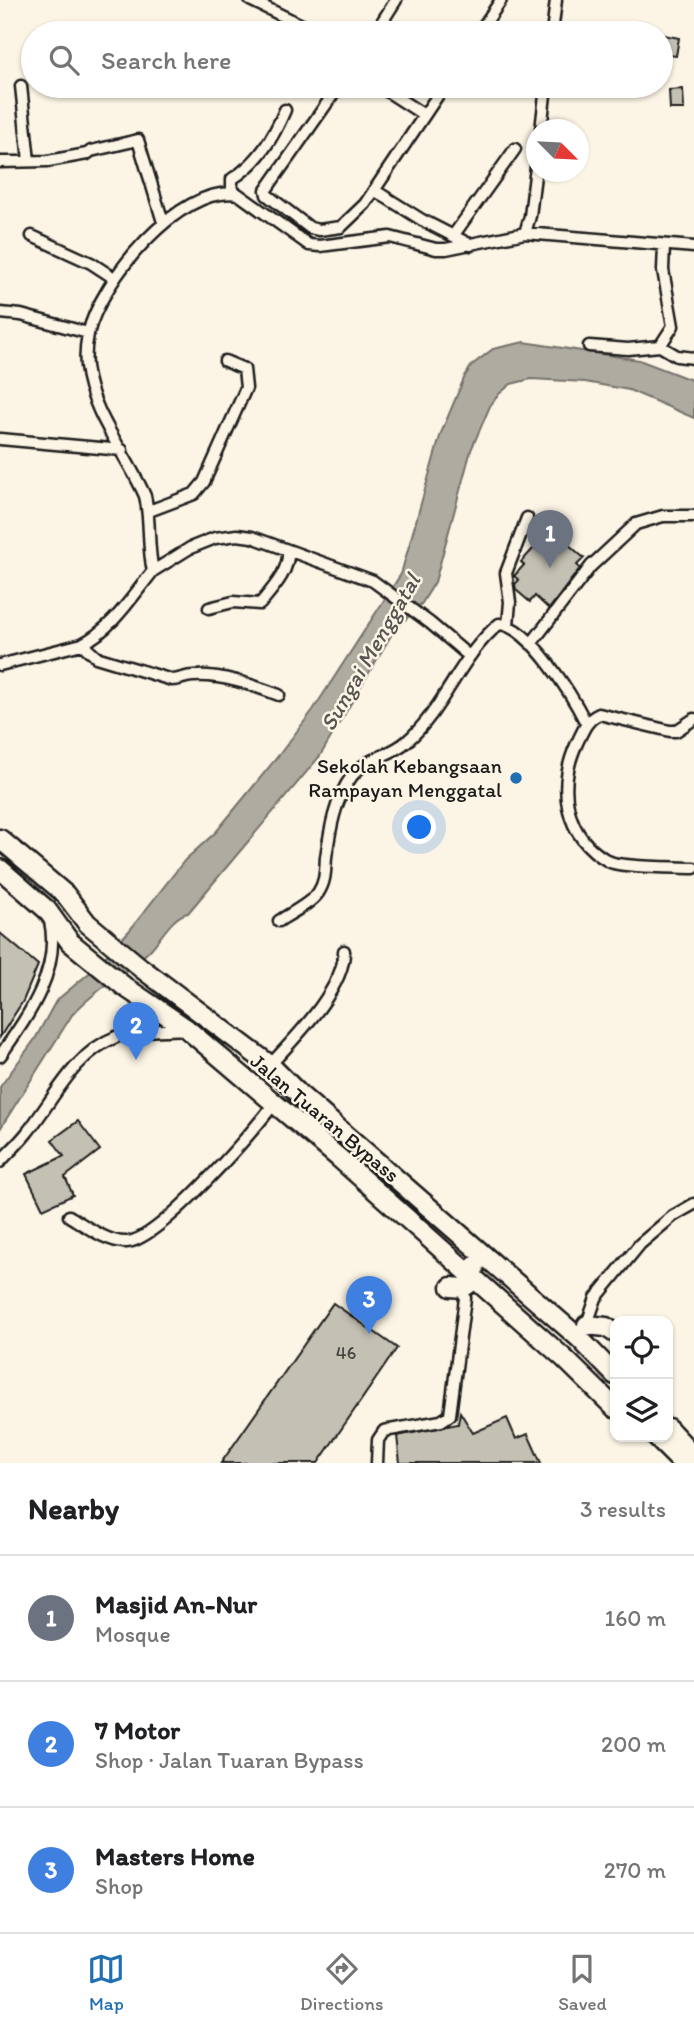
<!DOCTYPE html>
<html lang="en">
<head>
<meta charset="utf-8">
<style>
	body { margin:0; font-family:Itim,sans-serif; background:#f2f2f2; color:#202124 }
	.controls { position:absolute; right:21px; bottom:21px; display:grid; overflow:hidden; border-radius:14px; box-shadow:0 2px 5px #0004 }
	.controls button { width:63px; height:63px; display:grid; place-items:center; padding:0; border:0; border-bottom:2px solid #e0e0e0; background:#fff; color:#202124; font:35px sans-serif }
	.compass { position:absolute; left:526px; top:119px; width:63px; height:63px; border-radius:50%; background:#fff; box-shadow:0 2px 5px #0004; rotate:114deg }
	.you { position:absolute; left:420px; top:828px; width:24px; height:24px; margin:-18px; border:5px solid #fff; border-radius:50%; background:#1a73e8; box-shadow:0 0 0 10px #1a73e833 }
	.badge { display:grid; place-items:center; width:46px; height:46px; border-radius:50%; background:#1f6fb2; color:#fff; font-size:23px; font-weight:700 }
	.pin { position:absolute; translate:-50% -58px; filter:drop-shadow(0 2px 4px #0008) }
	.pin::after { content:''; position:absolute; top:37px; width:24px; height:21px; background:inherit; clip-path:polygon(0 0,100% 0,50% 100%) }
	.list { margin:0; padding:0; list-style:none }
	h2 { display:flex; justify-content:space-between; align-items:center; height:91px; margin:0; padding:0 28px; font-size:30px }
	h2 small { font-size:23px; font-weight:400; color:#757577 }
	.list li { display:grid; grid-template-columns:46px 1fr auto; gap:21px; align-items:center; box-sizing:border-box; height:126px; padding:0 28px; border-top:2px solid #e0e0e0 }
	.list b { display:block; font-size:26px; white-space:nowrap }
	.list p { margin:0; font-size:23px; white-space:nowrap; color:#757577 }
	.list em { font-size:23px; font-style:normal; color:#757577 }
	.icon { flex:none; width:38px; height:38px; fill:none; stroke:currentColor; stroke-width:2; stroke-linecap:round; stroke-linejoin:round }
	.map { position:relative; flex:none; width:694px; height:1463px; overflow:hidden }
	.search { position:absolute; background:#fff; box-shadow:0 2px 5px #0004; left:21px; right:21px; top:21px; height:77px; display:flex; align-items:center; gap:18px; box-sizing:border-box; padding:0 24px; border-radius:38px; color:#757577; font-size:26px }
	.sheet { height:469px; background:#fff }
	nav { display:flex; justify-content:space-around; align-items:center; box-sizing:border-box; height:98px; border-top:2px solid #e0e0e0; background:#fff; font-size:19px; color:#757577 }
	nav a { display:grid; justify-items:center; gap:4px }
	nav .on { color:#1f6fb2 }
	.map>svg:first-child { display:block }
	.water { fill:#b0aba1; stroke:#75726c; stroke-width:2 }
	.building { fill:#c4c0b3; stroke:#1c1c1c; stroke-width:2 }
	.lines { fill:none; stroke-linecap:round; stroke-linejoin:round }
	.street-casing { stroke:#1c1c1c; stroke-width:15 }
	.highway-casing { stroke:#1c1c1c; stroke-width:23 }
	.street { stroke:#fcf5e5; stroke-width:10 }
	.highway { stroke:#fcf5e5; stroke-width:18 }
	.poi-dot { fill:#1f6fb2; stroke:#fcf5e5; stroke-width:2.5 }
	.labels { text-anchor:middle; stroke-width:5; stroke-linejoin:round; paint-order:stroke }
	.number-label { font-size:18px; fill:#464542 }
	.poi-label { font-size:21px; fill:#1c1c1c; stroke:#fcf5e5; text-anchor:end }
	.street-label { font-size:21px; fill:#1c1c1c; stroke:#fcf5e5 }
	.water-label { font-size:23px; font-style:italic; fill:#575551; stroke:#fcf5e5 }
</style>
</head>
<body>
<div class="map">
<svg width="694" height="1463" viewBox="0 0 694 1463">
	<rect width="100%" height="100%" fill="#fcf5e5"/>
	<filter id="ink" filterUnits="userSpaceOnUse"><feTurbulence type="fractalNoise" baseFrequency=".0143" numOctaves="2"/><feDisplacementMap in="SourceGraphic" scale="14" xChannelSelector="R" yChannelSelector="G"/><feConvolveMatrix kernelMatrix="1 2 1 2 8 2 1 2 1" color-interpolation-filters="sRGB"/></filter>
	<g filter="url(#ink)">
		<path class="water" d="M524,342L639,360L694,381V418L629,390L585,382L531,379L511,384L499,394L490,406L471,450L435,582L422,603L393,632L320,756L188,913C172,916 161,939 149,951C125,974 94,990 72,1015L0,1129V1087L35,1039L56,1001L94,969L129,931L185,860L216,832L279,755L313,710L401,574L441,433L465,376L472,365L493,349Z"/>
		<path class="building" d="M664,35L679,38L676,56L661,54V37L664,38Z
			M683,89L684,109H670L669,90Z
			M547,534L555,541L559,536L584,558L577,565L580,568L549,609L535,596L530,602L516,590L515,584L519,580L514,576L524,565L521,562Z
			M0,933L38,965L23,1001L0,1037Z
			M78,1121L100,1150L65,1177L73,1195L43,1209L26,1174L64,1156L52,1140Z
			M333,1303L397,1348L318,1463H221Z
			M460,1412L473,1433L507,1418L516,1439L528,1434L541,1463H400L397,1436L458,1424Z"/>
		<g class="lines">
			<defs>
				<path id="street" d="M250,0L318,33
					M375,33L396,0
					M479,33L501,0
					M552,33L556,0
					M21,86L29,161
					M339,86L266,190L267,195L310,228L319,230L341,227L365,204L444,86
					M379,86L424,115
					M541,130L546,86
					M0,162L48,161L87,154L91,151L138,140L163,222
					M374,190L422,220L471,245
					M232,193V179C259,162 273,138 285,110
					M525,233L530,216L536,167
					M32,236L91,263L114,278
					M453,236L515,149
					M0,313L21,315L88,333
					M589,346L628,349L660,346L673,326L663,270L664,246
					M660,346L677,356L694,358
					M0,439L122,450
					M149,511L194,494L204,482L246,388L244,369L225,361
					M153,571C147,546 151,521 145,496C126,453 91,413 86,366C85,356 86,344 88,334C100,282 179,184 238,194L309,245L320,246L390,237L436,249H446L525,233L694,247
					M209,608L233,602L260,604C273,588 290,571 288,550
					M508,625L510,602L506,573L527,518
					M82,644L96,657L172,680C180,680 185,676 193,676C222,674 252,685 279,695
					M531,644L591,566L636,524L663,516H694
					M0,665L82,644C113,628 131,598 153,571L190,548L215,538L237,535L252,537L373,581L430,623L469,656
					M694,719L676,731H670L599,714C586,720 583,731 577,743C557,786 564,836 608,861C620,868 676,867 694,868
					M279,921C291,913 310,904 318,893C326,881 325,870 326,857C330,830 335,798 352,776C366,758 390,756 406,742C445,709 459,657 499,624C530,626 573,697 586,723
					M0,1056C28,1016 61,971 50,921
					M270,1065C295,1038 345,988 344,951
					M0,1162C8,1153 18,1144 26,1134C53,1101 74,1053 116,1037C137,1029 164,1031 186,1029
					M69,1216C84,1225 108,1243 127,1242C160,1240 252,1132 274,1104
					M586,1327L596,1298L640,1244L673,1216L694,1204
					M377,1463L378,1440L384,1431L441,1421L450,1415L465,1298"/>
				<path id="highway" d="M0,839L65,894L87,923L141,968L270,1065L300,1095L579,1338L615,1375
					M0,869L47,910L70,942L125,987L187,1029L339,1158L565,1359L615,1408
					M451,1287L463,1288L470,1283L475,1266
					M587,1325L606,1327L615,1333
					M668,1428L694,1456
					M656,1437L682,1463"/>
			</defs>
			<use href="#street" class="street-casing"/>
			<use href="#highway" class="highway-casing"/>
			<use href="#street" class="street"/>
			<use href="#highway" class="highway"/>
		</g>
	</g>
	<circle class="poi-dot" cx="516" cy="778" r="7"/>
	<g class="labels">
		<g class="number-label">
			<text x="346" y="1359">46</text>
		</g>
		<g class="poi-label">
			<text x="502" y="773">Sekolah Kebangsaan<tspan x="502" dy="24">Rampayan Menggatal</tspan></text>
		</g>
		<g class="street-label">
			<text transform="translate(325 1118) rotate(40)" y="7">Jalan Tuaran Bypass</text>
		</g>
		<g class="water-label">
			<text transform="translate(370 652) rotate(-60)" y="8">Sungai Menggatal</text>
		</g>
	</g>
</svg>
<div class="controls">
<button><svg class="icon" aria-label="locate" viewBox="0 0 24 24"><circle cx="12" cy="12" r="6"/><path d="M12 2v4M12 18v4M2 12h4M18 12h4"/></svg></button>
<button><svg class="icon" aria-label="layers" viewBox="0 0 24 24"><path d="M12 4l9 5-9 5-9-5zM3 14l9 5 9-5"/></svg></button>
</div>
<svg class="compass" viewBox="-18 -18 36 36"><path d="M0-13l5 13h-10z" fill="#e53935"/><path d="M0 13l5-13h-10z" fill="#757577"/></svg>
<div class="you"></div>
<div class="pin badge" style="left:550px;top:568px;background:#6b7280">1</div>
<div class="pin badge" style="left:136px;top:1060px;background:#3f7fe0">2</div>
<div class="pin badge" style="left:369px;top:1334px;background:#3f7fe0">3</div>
<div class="search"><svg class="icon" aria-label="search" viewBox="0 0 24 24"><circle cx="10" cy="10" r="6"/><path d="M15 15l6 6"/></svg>Search here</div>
</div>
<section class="sheet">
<h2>Nearby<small>3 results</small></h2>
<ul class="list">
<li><span class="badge" style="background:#6b7280">1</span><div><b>Masjid An-Nur</b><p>Mosque</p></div><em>160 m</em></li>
<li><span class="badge" style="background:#3f7fe0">2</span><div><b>7 Motor</b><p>Shop · Jalan Tuaran Bypass</p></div><em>200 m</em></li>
<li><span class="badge" style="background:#3f7fe0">3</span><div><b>Masters Home</b><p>Shop</p></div><em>270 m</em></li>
</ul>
</section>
<nav>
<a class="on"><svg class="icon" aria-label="map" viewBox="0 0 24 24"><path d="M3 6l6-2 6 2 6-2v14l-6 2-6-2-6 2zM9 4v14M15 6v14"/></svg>Map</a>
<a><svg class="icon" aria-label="directions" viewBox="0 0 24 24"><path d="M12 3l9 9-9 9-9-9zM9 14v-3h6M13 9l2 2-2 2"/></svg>Directions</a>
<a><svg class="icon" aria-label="saved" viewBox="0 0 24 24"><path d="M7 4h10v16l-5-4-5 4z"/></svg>Saved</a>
</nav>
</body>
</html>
